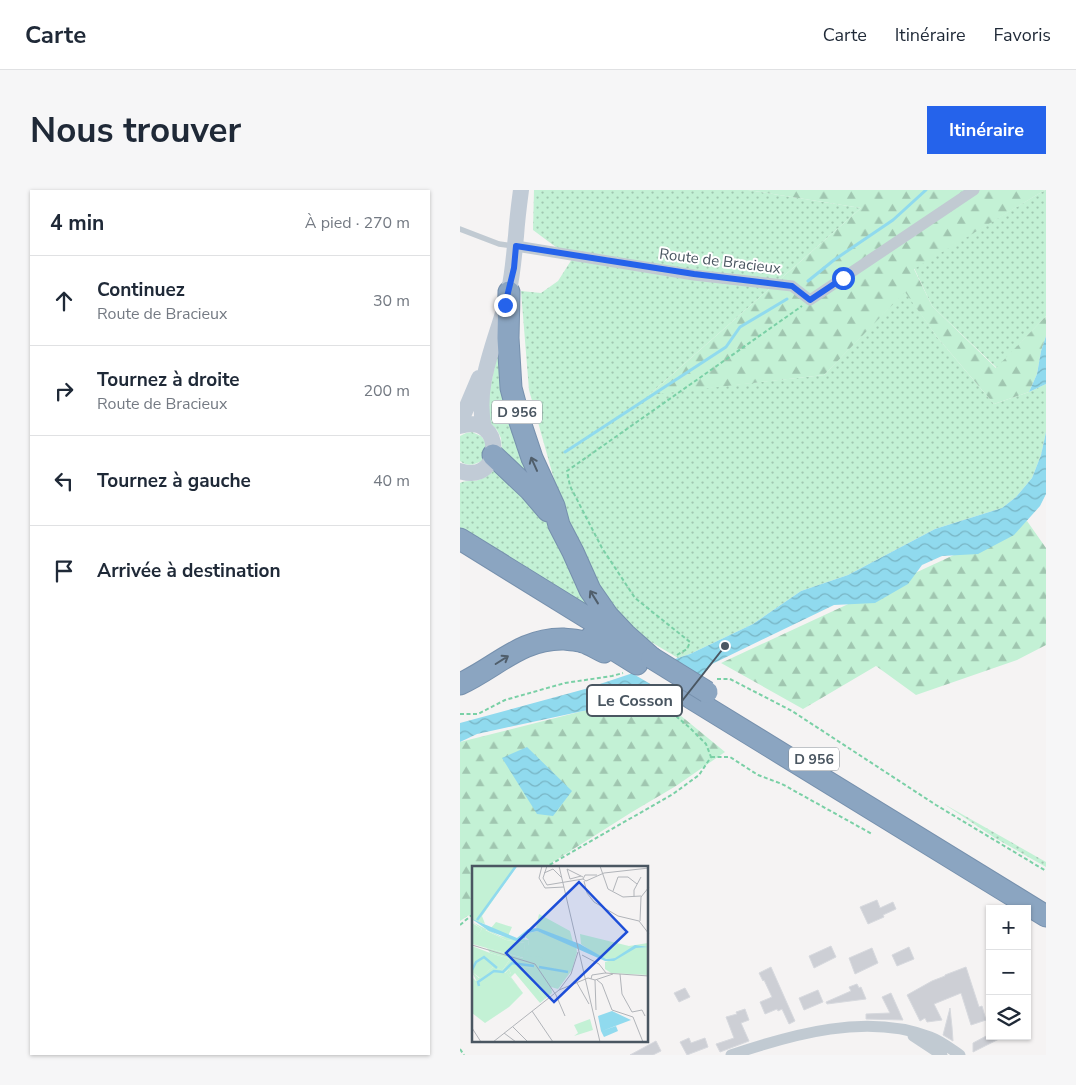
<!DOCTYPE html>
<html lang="fr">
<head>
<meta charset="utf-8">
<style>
	body { margin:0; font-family:"Nunito Sans",sans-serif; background:#f6f6f7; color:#1f2937 }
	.controls { position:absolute; right:15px; bottom:15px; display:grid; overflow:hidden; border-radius:0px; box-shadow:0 1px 4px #0004 }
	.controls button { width:45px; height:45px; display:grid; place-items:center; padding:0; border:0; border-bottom:1px solid #e0e1e3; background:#fff; color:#1f2937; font:25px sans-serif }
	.stop { position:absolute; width:15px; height:15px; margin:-11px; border:4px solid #2563eb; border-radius:50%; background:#fff }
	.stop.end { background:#2563eb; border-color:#fff; box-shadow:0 1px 5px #0008 }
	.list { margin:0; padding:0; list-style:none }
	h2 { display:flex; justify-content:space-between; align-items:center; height:65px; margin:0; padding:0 20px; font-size:21px }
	h2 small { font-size:16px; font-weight:400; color:#747a83 }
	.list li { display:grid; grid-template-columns:32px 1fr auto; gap:15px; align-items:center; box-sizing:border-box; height:90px; padding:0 20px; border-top:1px solid #e0e1e3 }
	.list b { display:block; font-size:19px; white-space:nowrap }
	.list p { margin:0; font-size:16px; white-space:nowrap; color:#747a83 }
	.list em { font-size:16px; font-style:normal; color:#747a83 }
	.icon { flex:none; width:28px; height:28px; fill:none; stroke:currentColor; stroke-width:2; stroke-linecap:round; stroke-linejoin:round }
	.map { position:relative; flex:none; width:586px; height:865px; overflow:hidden; border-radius:0px }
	header { display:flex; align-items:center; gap:30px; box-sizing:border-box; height:70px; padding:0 25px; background:#fff; border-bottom:1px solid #e0e1e3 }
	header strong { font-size:24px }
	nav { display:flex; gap:28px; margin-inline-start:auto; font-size:18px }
	.intro { display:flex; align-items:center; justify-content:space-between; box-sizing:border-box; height:120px; padding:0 30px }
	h1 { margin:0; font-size:35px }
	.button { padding:12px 22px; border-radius:0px; background:#2563eb; color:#fff; font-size:18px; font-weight:700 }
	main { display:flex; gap:30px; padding:0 30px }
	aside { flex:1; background:#fff; border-radius:0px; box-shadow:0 1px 4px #0004 }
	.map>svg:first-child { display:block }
	.green { fill:url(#green-dots) }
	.forest { fill:url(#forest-firs) }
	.water { fill:url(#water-waves) }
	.pier { fill:#f5f3f3 }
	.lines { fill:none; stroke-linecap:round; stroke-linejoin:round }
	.stream { stroke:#90daee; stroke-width:3 }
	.building { fill:#cdcfd5; stroke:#d7d9de }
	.highway-casing { stroke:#7690ad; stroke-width:23 }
	.path { stroke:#7ad0a6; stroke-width:2; stroke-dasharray:4 2.5; stroke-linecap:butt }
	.lane { stroke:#c1cad2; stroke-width:5.5 }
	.street { stroke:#c1cad2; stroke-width:11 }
	.secondary { stroke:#c1cbd6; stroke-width:16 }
	.highway { stroke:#8ba5c1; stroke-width:21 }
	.highway-bridge-casing { stroke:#7690ad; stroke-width:23; stroke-linecap:butt }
	.highway-bridge { stroke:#8ba5c1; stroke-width:21 }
	.oneway { stroke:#505e6b }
	.route { stroke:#2563eb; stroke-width:6 }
	.labels { text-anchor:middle; stroke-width:4; stroke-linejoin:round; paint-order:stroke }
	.shield { fill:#fff; stroke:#808990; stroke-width:1 }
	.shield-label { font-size:14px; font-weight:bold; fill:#4a5661 }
	.street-label { font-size:15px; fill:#4a5661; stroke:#fff }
	.inset-river { fill:none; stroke:#90daee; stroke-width:2.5 }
	.inset-road { fill:none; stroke:#b1b4b9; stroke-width:1 }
	.view { fill:#1d4ed8; fill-opacity:0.15; stroke:#1d4ed8; stroke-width:2.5 }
	.inset-edge { fill:none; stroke:#4a5661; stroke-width:2.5 }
	.leader { fill:none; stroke:#4a5661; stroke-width:2 }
	.callout-dot { fill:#4a5661; stroke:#fff; stroke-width:2 }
	.callout { fill:#fff; stroke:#4a5661; stroke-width:2 }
	.callout-label { font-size:16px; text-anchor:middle; font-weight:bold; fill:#4a5661 }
</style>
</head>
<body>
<header>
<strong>Carte</strong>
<nav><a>Carte</a><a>Itinéraire</a><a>Favoris</a></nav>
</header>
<div class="intro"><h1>Nous trouver</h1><a class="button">Itinéraire</a></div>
<main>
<aside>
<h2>4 min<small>À pied · 270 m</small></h2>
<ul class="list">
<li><svg class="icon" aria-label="ahead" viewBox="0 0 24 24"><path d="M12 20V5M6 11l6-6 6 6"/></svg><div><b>Continuez</b><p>Route de Bracieux</p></div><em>30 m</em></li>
<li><svg class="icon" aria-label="right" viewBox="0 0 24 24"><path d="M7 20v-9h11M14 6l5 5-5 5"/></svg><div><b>Tournez à droite</b><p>Route de Bracieux</p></div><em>200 m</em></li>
<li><svg class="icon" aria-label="left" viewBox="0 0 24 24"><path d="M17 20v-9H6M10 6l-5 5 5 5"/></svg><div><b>Tournez à gauche</b></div><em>40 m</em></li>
<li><svg class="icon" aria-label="arrive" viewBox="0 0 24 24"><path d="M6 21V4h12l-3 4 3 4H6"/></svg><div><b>Arrivée à destination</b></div></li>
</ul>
</aside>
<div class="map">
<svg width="586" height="865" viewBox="0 0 586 865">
	<defs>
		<pattern id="green-dots" width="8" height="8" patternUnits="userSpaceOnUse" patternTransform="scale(1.25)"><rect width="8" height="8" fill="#c3f1d5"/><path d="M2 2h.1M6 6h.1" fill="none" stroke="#a0c6b0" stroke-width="1.8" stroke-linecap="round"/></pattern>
		<pattern id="forest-firs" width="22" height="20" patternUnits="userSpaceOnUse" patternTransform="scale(1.25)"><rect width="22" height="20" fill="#c3f1d5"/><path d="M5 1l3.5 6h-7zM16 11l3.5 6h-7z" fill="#a0c6b0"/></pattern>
		<pattern id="water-waves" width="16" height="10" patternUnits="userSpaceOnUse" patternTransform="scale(1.25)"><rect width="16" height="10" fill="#90daee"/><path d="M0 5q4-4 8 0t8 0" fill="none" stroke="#78b4c4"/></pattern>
	</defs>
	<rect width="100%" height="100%" fill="#f5f3f3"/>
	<path class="green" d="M74,0H288L401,18L190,204L364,185L445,101L477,147L534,214L569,202L586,194V242L581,265L572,288L556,307L542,318L475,339L388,385L341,401L293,434L230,464L218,468L171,440L137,399L97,300L69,200L61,101L81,103L98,91L112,69L73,40Z
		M585,0H586V126L537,178L472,116L454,78Z
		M38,163L84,307L42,261L41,248L37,240L30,233L26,215Z
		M12,242L21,246L27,254L24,270C15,274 9,278 0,271V246L6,243Z
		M38,276L88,329L146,432L0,339V293C4,291 8,291 13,291C24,290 30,284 38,276Z
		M484,614L586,672V677L535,648Z"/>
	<path class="forest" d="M288,0H585L454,79L472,116L536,178L586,126V146L581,161L577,184L569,202L534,214L477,147L445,102L364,185L189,205L401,18Z
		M567,331L586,358V455L557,470L456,505L416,476L343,519L261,473Z
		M198,507L265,562L216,596L172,622L85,677L14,678V722L0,731V552L123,521L179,513Z"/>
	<path class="water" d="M586,146V194L569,202L577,184L581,161Z
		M586,242V304L580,316L554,345L518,364L482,366L462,375L448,394L415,413L374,415L252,474L241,487L206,504L179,513L123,521L17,544L0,552V533L125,499L230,464L293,434L341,401L388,385L475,339L542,318L556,307L572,288L581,265Z
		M67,557L112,601L93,626L77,624L42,568Z"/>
	<path class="pier" d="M210,468L242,489L209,505L170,482Z"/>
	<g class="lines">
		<path class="stream" d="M348,91L374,70L433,30L466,0
			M105,262L266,157L280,137L327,109"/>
	</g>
	<path class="building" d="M417,710L420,718L433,712L436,719L423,725L424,727L408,734L400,717Z
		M371,756L376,767L354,778L349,766Z
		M449,757L454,769L437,776L432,765Z
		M412,758L418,773L395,784L389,768Z
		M311,777L335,831L329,834L322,819L318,821L317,819L305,824L300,812L312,807L304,790L303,791L299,783Z
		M506,777L519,817L522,816L526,830L511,835L501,803L474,814L482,830L467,832L465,828L460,831L447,805L472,791L485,786V785Z
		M397,794L399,798L401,797L406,809L367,814L366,812L391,801L389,797Z
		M225,798L230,807L219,812L214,803Z
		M358,800L363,812L344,820L339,808Z
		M431,803L443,830L406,829V824L430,823L422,807Z
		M490,818L492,837L493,851L483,845Z
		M285,819L289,830L281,833L289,851L260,862L256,854L274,848L266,827L277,824L276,822Z
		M530,844V846H545L513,862V853Z
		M229,848L231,853L245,848L248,857L227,865L220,852Z
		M196,851L201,861L193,865H170Z"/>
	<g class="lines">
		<defs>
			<path id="highway" d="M49,102L48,148L51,198L60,232L72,268L94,316L99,335L113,362L130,400L148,426L165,444L192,468
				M33,265L70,300L88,321
				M0,349L157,446
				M132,446L177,474
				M0,494C37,477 61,448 104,449C110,450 118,450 123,452C130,454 137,459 144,462
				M231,508L586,726"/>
		</defs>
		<use href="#highway" class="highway-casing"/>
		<path class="path" d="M217,465L227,459L230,452L175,408L142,358L110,296L107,281L342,116
			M257,489H270L332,521L476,615L586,681
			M0,524H18L45,510L105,493L152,486L163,483
			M251,567H270L298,585L322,594L412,644
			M84,678L213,604L239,585L251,567L246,554L230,538L217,527L214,514L216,512
			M0,735L14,723
			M0,859L4,865"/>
		<path class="lane" d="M0,39L39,54L53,56"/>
		<path class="street" d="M56,56L234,85L332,96L350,110L514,0
			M453,846L482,865
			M271,865C333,844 407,823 470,847C481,851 491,859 500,865"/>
		<path class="secondary" d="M0,233L19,188
			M0,236C45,221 44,296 0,281
			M24,238C13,192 40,144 49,100C53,82 54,64 56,46C57,31 59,15 61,0"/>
		<use href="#highway" class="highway"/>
		<defs>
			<path id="highway-bridge" d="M192,468L247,502"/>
		</defs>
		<use href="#highway-bridge" class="highway-bridge-casing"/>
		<use href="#highway-bridge" class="highway-bridge"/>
	</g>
	<defs><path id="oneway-shaft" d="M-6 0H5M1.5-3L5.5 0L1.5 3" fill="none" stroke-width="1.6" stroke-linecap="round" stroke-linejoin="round" transform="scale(1.25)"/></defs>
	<g class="oneway">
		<use href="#oneway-shaft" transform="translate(74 274) rotate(-114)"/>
		<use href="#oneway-shaft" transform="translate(134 407) rotate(-122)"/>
		<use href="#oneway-shaft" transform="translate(42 470) rotate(-32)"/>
	</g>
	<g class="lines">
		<path class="route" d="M45,115L54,78L56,56L234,84L332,96L350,110L383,88"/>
	</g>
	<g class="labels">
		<g class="shield">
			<rect x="32" y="210.5" width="50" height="23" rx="4"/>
			<rect x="329" y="557.5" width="50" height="23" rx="4"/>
		</g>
		<g class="shield-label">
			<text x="57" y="227">D 956</text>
			<text x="354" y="574">D 956</text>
		</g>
		<g class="street-label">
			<text transform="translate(260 71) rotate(7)" y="5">Route de Bracieux</text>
		</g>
	</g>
	<g transform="translate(12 676)">
		<rect width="176" height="176" fill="#f5f3f3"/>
		<path d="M0,57L10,63L2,75L13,64L34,74L53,77L52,92L0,78ZM65,65L104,80L105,86L100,104L86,123L79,121L80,127L73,133L51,101L83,103L54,91L57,74L51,69ZM0,80L18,87L38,93L30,105L19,97L22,100L8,112L0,106ZM146,92H176V109L139,107L133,103V96ZM37,103L39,108L35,107L51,127L37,141L13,157L0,147V111L4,115L12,113L24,105L33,107Z" fill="#c3f1d5"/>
		<path d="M0,0H45L10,50L13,58L0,54ZM67,48L98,65L101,76L64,62ZM0,56L28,70L57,74L55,90L68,91L84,104L51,101L73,133L68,137L43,107L39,111L51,127L34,106L39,108L37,103L31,108L24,105L13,113L14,117L7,120L0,106L7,112L21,101L18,95L30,105L38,93L18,87L15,82L51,92L53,77L34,74L14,64L5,76L1,75L10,63ZM24,56L40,61L36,70L19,62ZM108,68L157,80L176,77V92L153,99L146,92L131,93L109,78ZM118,153L121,164L102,170L106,167L102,159Z" fill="#c3f1d5"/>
		<path d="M0,53L45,72L56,63L66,62L108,78L134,93L143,92L163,79L176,81L164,82L142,95H133L65,65L53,68V72L44,75L17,65ZM140,145L159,154L130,165L144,160L146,165L132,171L129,165L126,150Z" fill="#90daee"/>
		<path class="inset-river" d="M5,54L44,0M67,101L96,106M0,104L4,96L12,91L25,102M7,120L6,116L22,105L31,106L40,97L62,100"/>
		<path class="inset-road" d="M70,0L67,12L73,22L92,21M75,0L71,12L75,19L111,13M87,0L128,176M128,0L136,23L151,31L169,30M72,7L81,3L90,12M125,9H113L111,13L114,15L132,7L177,2M109,10L98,13L95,3L111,11M112,15L115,27L122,36L146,50L167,55L177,68M141,25L146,11H156L165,18M162,31V24L169,11M168,55L169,31L177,21M0,79L63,98L84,129L93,150M110,89L127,98L134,107M148,108L150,128L160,146L170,144L173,150M119,113L120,109L133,107L177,110M123,114L124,144M125,114L130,118L140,144L161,151L171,176M105,117L117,138M87,124L99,108L106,86M60,145L81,176M41,161L56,176M0,162L9,176M32,167L44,176M21,176L87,124L116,112L123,114L141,108"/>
		<path class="view" d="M107,16L155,66L82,136L34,87Z"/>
		<rect width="176" height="176" class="inset-edge"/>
	</g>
	<path class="leader" d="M265 456L222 511"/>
	<circle class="callout-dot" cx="265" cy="456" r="5"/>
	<rect class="callout" x="127" y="495" width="95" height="31" rx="5"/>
	<g class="callout-label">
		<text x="175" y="516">Le Cosson</text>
	</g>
</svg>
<div class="controls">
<button>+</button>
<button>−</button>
<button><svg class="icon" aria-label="layers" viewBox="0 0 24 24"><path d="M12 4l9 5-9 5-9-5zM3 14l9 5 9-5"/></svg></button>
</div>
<div class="stop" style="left:383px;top:88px"></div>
<div class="stop end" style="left:45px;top:115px"></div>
</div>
</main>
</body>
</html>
